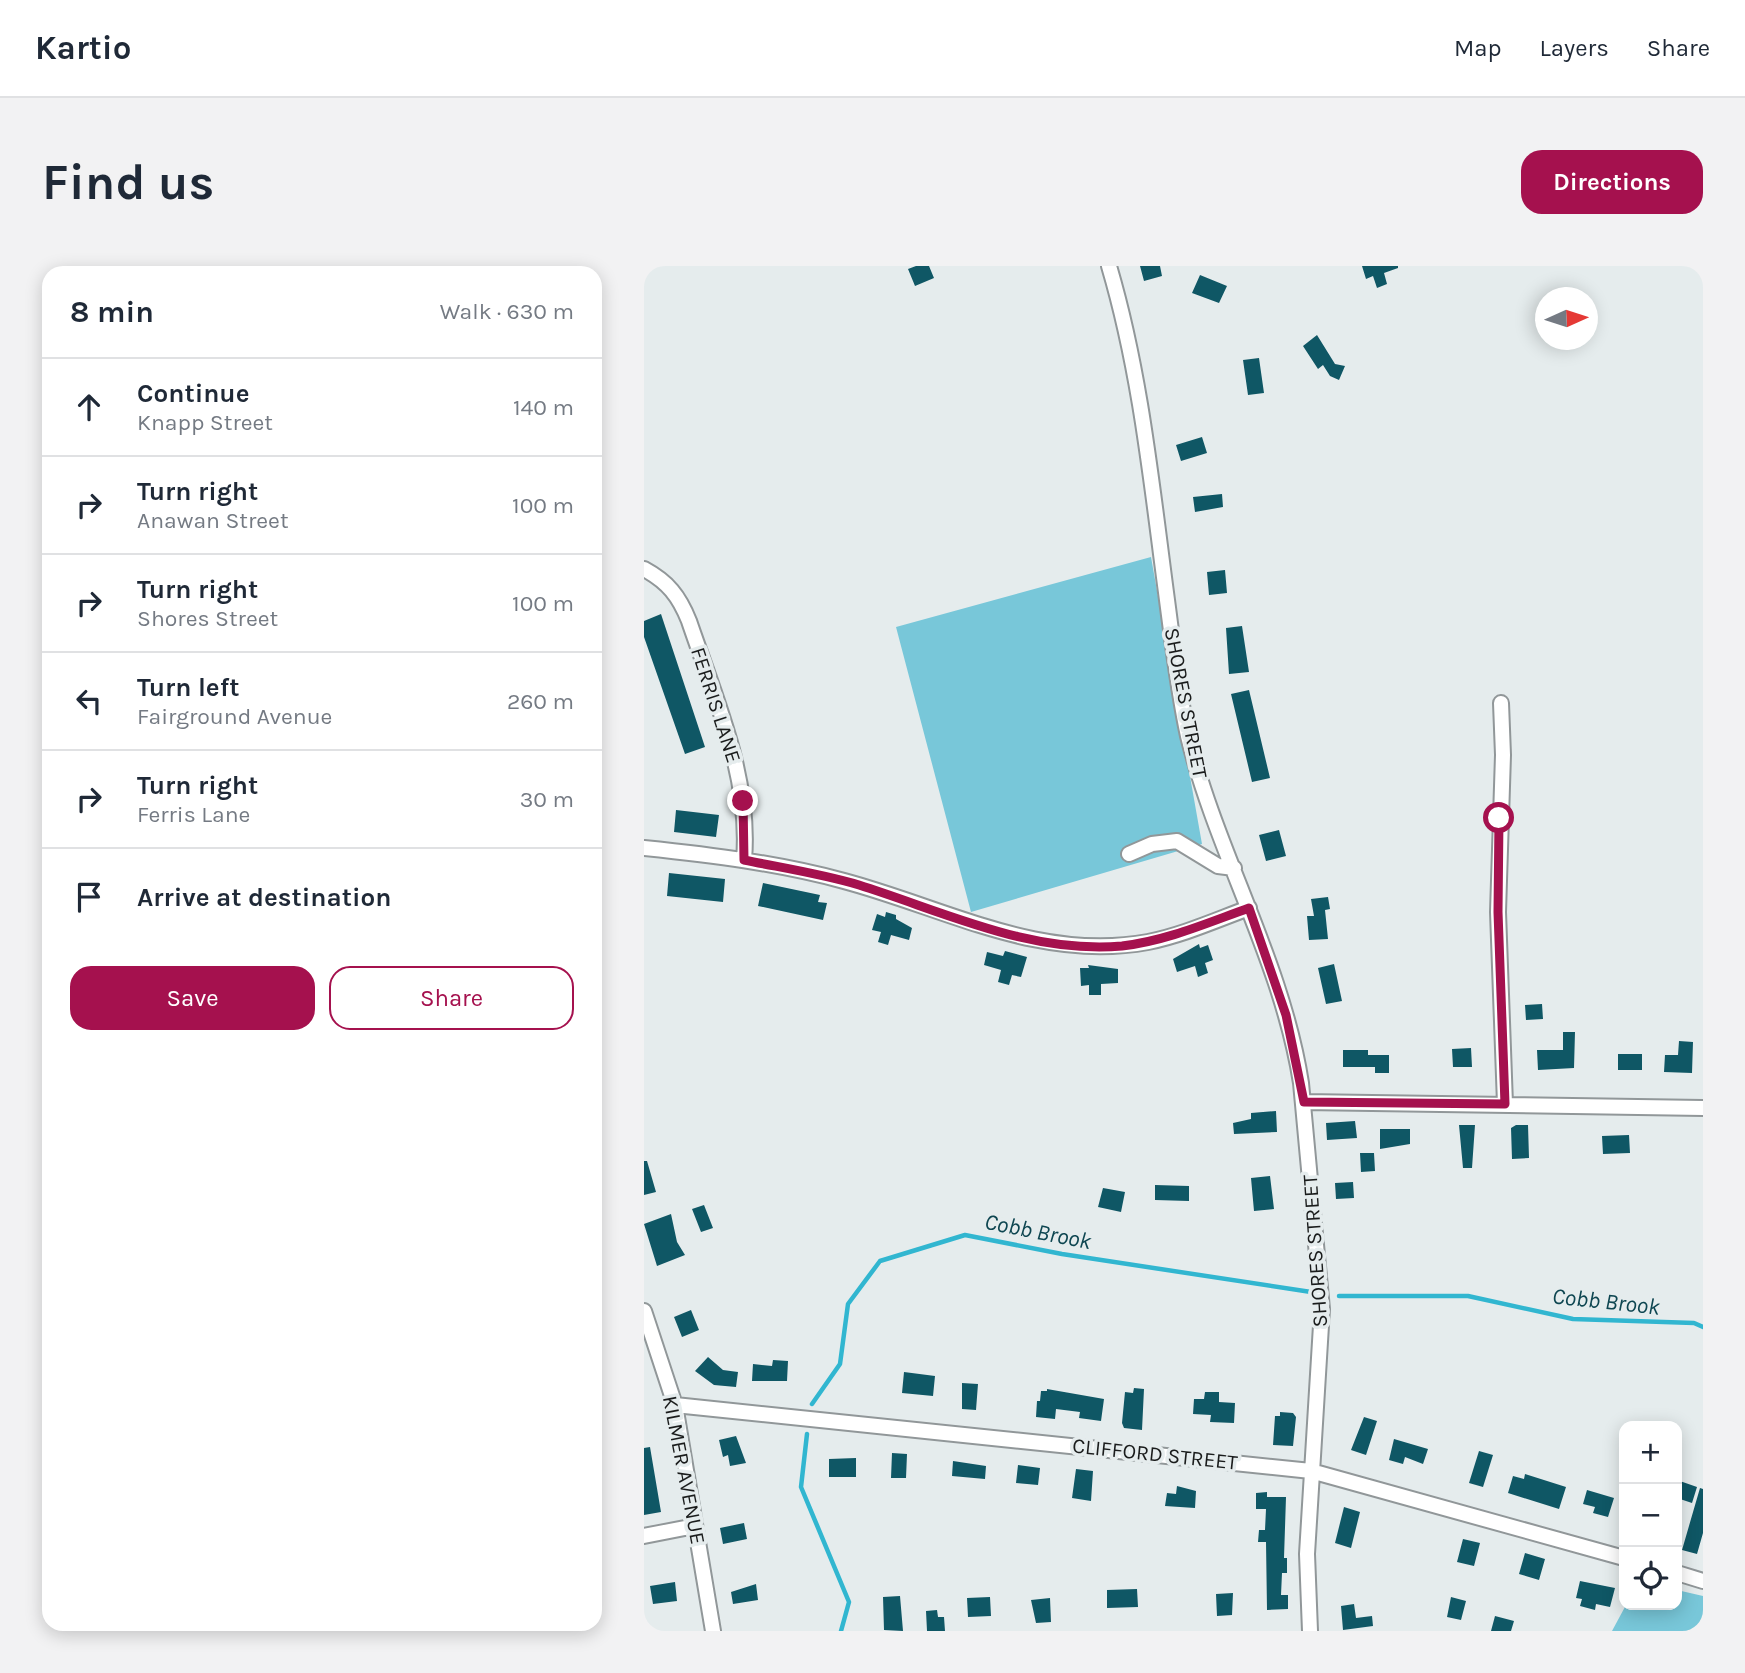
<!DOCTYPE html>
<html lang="en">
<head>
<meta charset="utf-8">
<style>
	body { margin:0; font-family:Karla,sans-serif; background:#f2f2f3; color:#1f2937 }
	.controls { position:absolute; right:21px; bottom:21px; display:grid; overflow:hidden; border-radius:14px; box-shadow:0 4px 18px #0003 }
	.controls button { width:63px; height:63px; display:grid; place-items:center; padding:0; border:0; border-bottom:2px solid #e0e1e3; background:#fff; color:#1f2937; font:35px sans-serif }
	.compass { position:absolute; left:891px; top:21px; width:63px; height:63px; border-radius:50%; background:#fff; box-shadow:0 4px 18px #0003; rotate:87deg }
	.stop { position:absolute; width:21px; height:21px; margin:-16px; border:5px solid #a5114e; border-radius:50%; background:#fff }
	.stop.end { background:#a5114e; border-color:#fff; box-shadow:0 2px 7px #0008 }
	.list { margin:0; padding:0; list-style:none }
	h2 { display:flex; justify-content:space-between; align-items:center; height:91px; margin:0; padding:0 28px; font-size:30px }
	h2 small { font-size:23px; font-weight:400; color:#747a83 }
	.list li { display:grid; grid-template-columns:46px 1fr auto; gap:21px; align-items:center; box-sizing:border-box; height:98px; padding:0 28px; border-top:2px solid #e0e1e3 }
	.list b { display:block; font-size:26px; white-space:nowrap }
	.list p { margin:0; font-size:23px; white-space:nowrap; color:#747a83 }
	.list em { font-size:23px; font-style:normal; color:#747a83 }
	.actions { display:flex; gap:14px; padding:21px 28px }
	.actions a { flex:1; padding:16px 0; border:2px solid #a5114e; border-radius:21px; text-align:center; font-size:24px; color:#a5114e }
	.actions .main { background:#a5114e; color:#fff }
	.icon { flex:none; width:38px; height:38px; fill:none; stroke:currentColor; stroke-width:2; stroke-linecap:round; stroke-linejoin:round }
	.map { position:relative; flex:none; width:1059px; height:1365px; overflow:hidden; border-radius:21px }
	header { display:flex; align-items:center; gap:42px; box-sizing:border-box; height:98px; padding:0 35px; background:#fff; border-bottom:2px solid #e0e1e3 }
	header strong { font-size:33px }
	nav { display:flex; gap:38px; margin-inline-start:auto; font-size:24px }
	.intro { display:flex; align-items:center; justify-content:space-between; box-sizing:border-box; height:168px; padding:0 42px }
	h1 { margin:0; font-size:49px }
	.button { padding:18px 32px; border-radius:21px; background:#a5114e; color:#fff; font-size:24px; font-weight:700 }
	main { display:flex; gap:42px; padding:0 42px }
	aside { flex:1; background:#fff; border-radius:21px; box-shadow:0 4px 18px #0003 }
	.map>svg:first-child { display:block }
	.green { fill:#78c7d9 }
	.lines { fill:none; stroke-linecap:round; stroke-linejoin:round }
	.stream { stroke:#31b6d0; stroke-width:4.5 }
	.building { fill:#0f5765 }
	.minor-casing { stroke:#919799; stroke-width:18 }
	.minor { stroke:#fff; stroke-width:14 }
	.route { stroke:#a5114e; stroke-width:9 }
	.labels { text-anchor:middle; stroke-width:7; stroke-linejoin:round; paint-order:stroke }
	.street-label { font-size:21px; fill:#1a1c1c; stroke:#e5eced }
	.water-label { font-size:23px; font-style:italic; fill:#0e4651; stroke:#e5eced }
</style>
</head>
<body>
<header>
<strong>Kartio</strong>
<nav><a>Map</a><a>Layers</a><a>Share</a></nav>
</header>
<div class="intro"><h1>Find us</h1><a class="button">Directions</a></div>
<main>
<aside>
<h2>8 min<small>Walk · 630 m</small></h2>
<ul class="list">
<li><svg class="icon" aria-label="ahead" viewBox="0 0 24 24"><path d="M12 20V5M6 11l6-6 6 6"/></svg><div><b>Continue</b><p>Knapp Street</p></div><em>140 m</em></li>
<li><svg class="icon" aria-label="right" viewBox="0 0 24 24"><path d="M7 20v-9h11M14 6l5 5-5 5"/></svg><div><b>Turn right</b><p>Anawan Street</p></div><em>100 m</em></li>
<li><svg class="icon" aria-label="right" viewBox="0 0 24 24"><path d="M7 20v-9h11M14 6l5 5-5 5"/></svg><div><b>Turn right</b><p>Shores Street</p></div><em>100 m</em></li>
<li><svg class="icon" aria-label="left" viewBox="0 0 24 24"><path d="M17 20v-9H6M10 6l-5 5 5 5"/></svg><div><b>Turn left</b><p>Fairground Avenue</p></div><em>260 m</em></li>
<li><svg class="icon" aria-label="right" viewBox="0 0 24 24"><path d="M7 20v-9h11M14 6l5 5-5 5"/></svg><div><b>Turn right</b><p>Ferris Lane</p></div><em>30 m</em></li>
<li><svg class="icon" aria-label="arrive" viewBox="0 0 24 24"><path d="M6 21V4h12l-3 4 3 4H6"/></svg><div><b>Arrive at destination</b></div></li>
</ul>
<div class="actions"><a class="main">Save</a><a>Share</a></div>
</aside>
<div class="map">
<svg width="1059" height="1365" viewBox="0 0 1059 1365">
	<rect width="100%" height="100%" fill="#e5eced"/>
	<path class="green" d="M507,291L558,578L327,646L252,361Z
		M1033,1324L1059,1330V1365H968L982,1339H1033Z"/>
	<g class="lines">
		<path class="stream" d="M695,1030H824L929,1053L1050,1057L1059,1061
			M168,1138L196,1098L204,1038L236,995L321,969L418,988L667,1026
			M163,1168L157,1221L205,1336L197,1365"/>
	</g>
	<path class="building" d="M272,0H285L290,12L271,20L264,3Z
		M496,0H516L518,10L500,15Z
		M718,0H754V2L740,7L743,18L733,22L729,10L722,13Z
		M556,9L583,20L575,37L548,27Z
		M673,69L691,98L701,100L695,114L686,110L679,99L674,103L659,80Z
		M615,92L620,127L604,129L599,94Z
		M558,171L563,187L537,195L532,179Z
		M578,228L579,241L551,246L549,231Z
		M581,304L583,327L565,329L563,306Z
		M17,348L61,481L41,488L0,371V355Z
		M598,360L605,406L585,408L582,362Z
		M605,424L626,512L608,516L587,428Z
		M32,544L75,549L72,571L30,566Z
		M635,564L642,590L622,595L615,569Z
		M25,607L81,613L79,636L23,630Z
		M119,617L176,629L174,636L183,637L179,654L114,640Z
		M684,631L686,643L681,644L684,673L665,674L663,650H670L667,633Z
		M242,646L252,649V653L268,662L265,674L247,669L244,679L234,676L237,666L228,664L233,648L241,651Z
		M555,678L556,682L564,679L569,694L561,697L564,707L554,711L551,700L533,706L529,693Z
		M361,685L383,691L377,711L368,709L365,719L354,716L357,704L340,699L343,686L359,690Z
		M690,698L698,735L682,738L674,702Z
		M444,699L474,703V717L457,718V729H445V719L437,720L436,702H445Z
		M898,738L899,753L882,754L881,739Z
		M919,766H931L930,802L894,804L893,784H919Z
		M1035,775L1049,776L1048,807L1020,806L1021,789H1034Z
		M827,782L828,801H809L808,783Z
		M699,784H724V789H745V807H731V801H699Z
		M974,788H998V804H974Z
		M632,845L633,866L590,868L589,857L607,853V847Z
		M711,855L713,872L683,874L682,857Z
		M815,859H831L828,902H819Z
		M872,859H884L885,892L868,893L867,862Z
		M736,863H766V878L736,883Z
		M985,869L986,887L959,888L958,870Z
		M716,887H730L731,905L717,906Z
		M0,895H3L12,926L0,929Z
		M626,910L630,943L610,945L607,912Z
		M709,916L710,932L692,933L691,917Z
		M511,919L545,920V935L511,934Z
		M459,922L481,926L477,946L454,941Z
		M60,939L69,962L57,966L48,943Z
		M27,948L33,976L41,989L13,1000L0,958Z
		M47,1044L55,1064L38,1071L30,1051Z
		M64,1091L79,1104L94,1106L92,1121L70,1119L51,1105Z
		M129,1094L144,1095L143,1115H108L109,1098L128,1100Z
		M260,1106L291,1110L289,1130L258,1127Z
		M318,1117L334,1118L332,1144L318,1143Z
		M490,1122L500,1123L498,1164L480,1162L478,1157L481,1126L489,1127Z
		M403,1123L460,1133L457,1155L435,1152L436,1146L412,1143L411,1153L392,1151L393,1135H396L397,1125H403Z
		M561,1126H575V1136L591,1137L590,1157L566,1156L567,1149L549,1148L550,1133H560Z
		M636,1146L649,1147L652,1151L649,1180L629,1179L631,1150H636Z
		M720,1151L733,1155L722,1189L707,1184Z
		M92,1170L102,1197L86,1200L84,1189L79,1191L75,1174Z
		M750,1173L784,1183L779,1198L761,1191L759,1198L745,1194Z
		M6,1181L17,1246L0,1249V1182Z
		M835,1185L849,1189L839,1221L825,1217Z
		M248,1187L263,1188L262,1212H247Z
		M212,1192V1211H185V1193Z
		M309,1195L342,1200L341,1213L308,1210Z
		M374,1199L396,1202L394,1219L372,1217Z
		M432,1203L449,1205L447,1235L428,1232Z
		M881,1208L922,1221L915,1243L864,1227L869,1210L880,1213Z
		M1033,1214L1053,1221L1048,1237L1033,1232Z
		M533,1220L552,1225L551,1242L521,1240L523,1227L532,1228Z
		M1056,1222L1059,1223V1267L1053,1288L1038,1284Z
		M943,1224L970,1232L964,1251L949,1247L951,1241L939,1238Z
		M623,1226V1231H642L640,1292H643V1307H638L637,1329H644V1343L623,1344L622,1276H614L615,1264H621L622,1243H612V1227Z
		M700,1241L716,1246L707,1282L691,1277Z
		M100,1257L103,1273L79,1278L76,1262Z
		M819,1273L836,1277L830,1300L813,1296Z
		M881,1287L901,1293L895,1314L875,1308Z
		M936,1315L971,1322L966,1341L952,1338L951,1344L936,1340L938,1333L932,1332Z
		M31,1316L33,1335L9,1338L6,1320Z
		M112,1318L114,1334L89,1338L87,1326Z
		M493,1323L494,1341L463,1342V1324Z
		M589,1327L588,1349L573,1350L572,1328Z
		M256,1330L259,1365L240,1364L239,1331Z
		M346,1331L347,1350L324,1351L323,1332Z
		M807,1331L822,1335L817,1354L803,1351Z
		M406,1332L407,1356L392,1357L387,1334Z
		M710,1338L712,1352L728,1350L729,1360L699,1364L697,1340Z
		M293,1344L294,1351H300L301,1365H283L282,1345Z
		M851,1350L870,1355L867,1365H847Z"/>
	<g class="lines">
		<defs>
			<path id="minor" d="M465,0C497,108 508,222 523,334C529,379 534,425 544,470C573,588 638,695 657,817L678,1043L663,1288L666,1365
				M0,303C24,316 35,330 45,355C71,432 107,511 100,594
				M857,437L859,489L854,646L861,838
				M0,582C67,589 134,597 200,615C301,642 396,696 504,676C539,669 572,654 605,642
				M485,588L508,578L533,575L574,600L590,602
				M660,836L1059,842
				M0,1045L31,1139L69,1365
				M31,1139L667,1205L980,1292
				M0,1270L51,1260
				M1033,1307L1059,1315"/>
		</defs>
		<use href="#minor" class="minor-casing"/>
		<use href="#minor" class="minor"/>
	</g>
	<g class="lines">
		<path class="route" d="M99,535L100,594C139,602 178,608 215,619C301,646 386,688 478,680C522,675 563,657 605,642L642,749L660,836L861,838L854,646L855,552"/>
	</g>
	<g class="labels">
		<g class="street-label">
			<text transform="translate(542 437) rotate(79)" y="7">SHORES STREET</text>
			<text transform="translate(72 439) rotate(72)" y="7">FERRIS LANE</text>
			<text transform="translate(671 985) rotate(-94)" y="7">SHORES STREET</text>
			<text transform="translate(511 1188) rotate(6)" y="7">CLIFFORD STREET</text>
			<text transform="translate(40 1204) rotate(79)" y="7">KILMER AVENUE</text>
		</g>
		<g class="water-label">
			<text transform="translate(394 965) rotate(11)" y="8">Cobb Brook</text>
			<text transform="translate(962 1035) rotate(6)" y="8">Cobb Brook</text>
		</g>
	</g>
</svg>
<div class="controls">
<button>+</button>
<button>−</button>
<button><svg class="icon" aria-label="locate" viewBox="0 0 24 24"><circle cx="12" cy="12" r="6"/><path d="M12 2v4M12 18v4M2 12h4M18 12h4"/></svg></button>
</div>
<svg class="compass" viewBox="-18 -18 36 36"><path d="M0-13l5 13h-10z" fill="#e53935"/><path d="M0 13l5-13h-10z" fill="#747a83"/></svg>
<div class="stop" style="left:855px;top:552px"></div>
<div class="stop end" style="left:99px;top:535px"></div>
</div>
</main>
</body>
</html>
